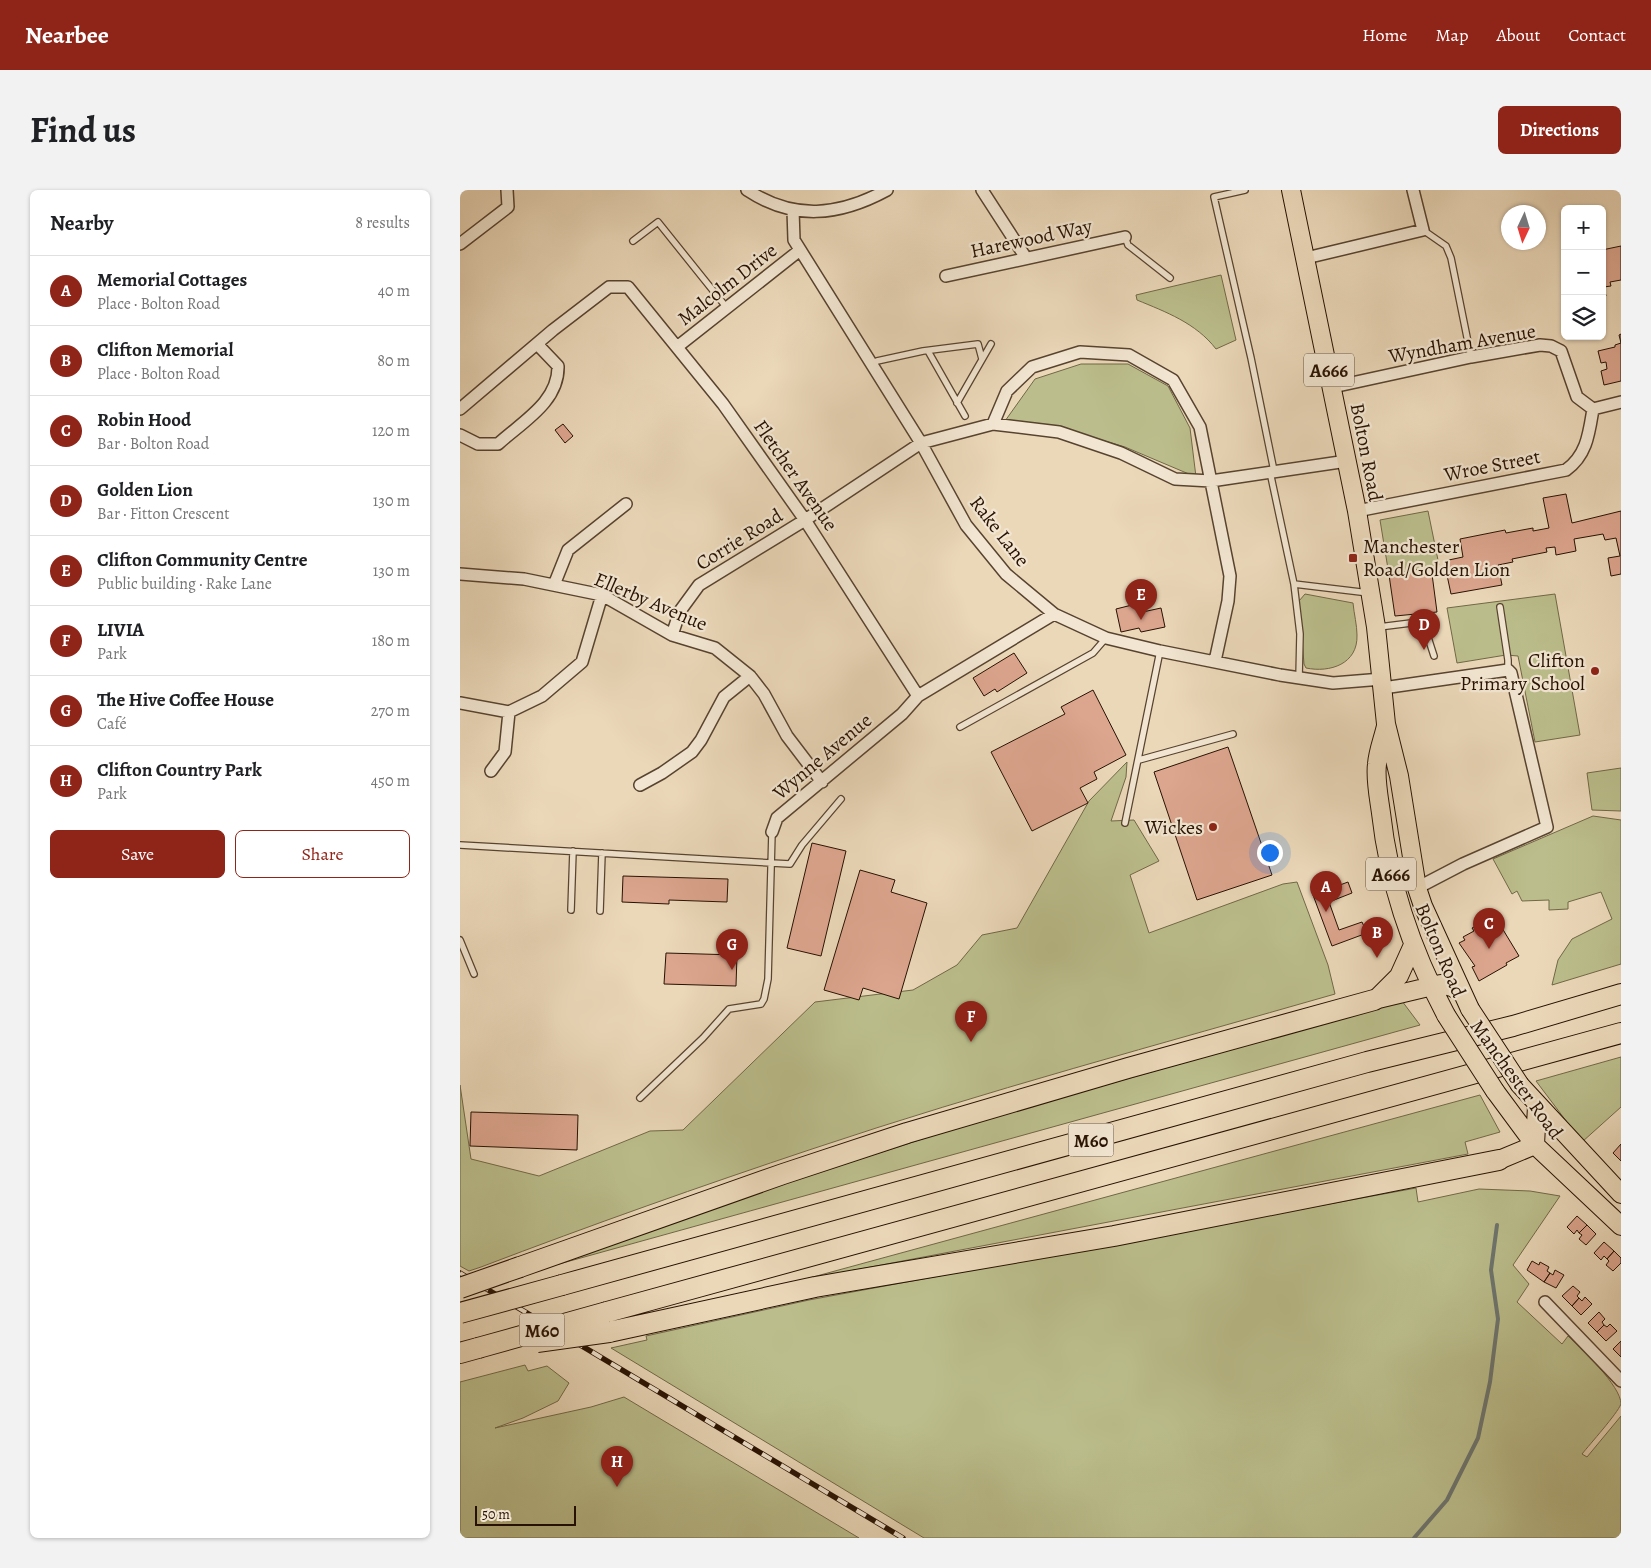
<!DOCTYPE html>
<html lang="en">
<head>
<meta charset="utf-8">
<style>
	body { margin:0; font-family:Alegreya,serif; background:#f2f2f2; color:#202124 }
	.controls { position:absolute; right:15px; top:15px; display:grid; overflow:hidden; border-radius:8px; box-shadow:0 1px 4px #0004 }
	.controls button { width:45px; height:45px; display:grid; place-items:center; padding:0; border:0; border-bottom:1px solid #e0e0e0; background:#fff; color:#202124; font:25px sans-serif }
	.compass { position:absolute; left:1041px; top:15px; width:45px; height:45px; border-radius:50%; background:#fff; box-shadow:0 1px 4px #0004; rotate:184deg }
	.scale { position:absolute; left:15px; bottom:12px; width:101px; box-sizing:border-box; padding-left:5px; border:2px solid #271102; border-top:0; font-size:14px; line-height:18px; white-space:nowrap; color:#271102; -webkit-text-stroke:4px #f2e6d2; paint-order:stroke }
	.you { position:absolute; left:809px; top:662px; width:18px; height:18px; margin:-12px; border:4px solid #fff; border-radius:50%; background:#1a73e8; box-shadow:0 0 0 8px #1a73e833 }
	.badge { display:grid; place-items:center; width:32px; height:32px; border-radius:50%; background:#8f2418; color:#fff; font-size:16px; font-weight:700 }
	.pin { position:absolute; translate:-50% -41px; filter:drop-shadow(0 1px 2px #0008) }
	.pin::after { content:''; position:absolute; top:26px; width:18px; height:15px; background:inherit; clip-path:polygon(0 0,100% 0,50% 100%) }
	.list { margin:0; padding:0; list-style:none }
	h2 { display:flex; justify-content:space-between; align-items:center; height:65px; margin:0; padding:0 20px; font-size:21px }
	h2 small { font-size:16px; font-weight:400; color:#757577 }
	.list li { display:grid; grid-template-columns:32px 1fr auto; gap:15px; align-items:center; box-sizing:border-box; height:70px; padding:0 20px; border-top:1px solid #e0e0e0 }
	.list b { display:block; font-size:19px; white-space:nowrap }
	.list p { margin:0; font-size:16px; white-space:nowrap; color:#757577 }
	.list em { font-size:16px; font-style:normal; color:#757577 }
	.actions { display:flex; gap:10px; padding:15px 20px }
	.actions a { flex:1; padding:11px 0; border:1px solid #8f2418; border-radius:8px; text-align:center; font-size:18px; color:#8f2418 }
	.actions .main { background:#8f2418; color:#fff }
	.icon { flex:none; width:28px; height:28px; fill:none; stroke:currentColor; stroke-width:2; stroke-linecap:round; stroke-linejoin:round }
	.map { position:relative; flex:none; width:1161px; height:1348px; overflow:hidden; border-radius:8px }
	header { display:flex; align-items:center; gap:30px; box-sizing:border-box; height:70px; padding:0 25px; background:#8f2418; color:#fff }
	header strong { font-size:24px }
	nav { display:flex; gap:28px; margin-inline-start:auto; font-size:18px }
	.intro { display:flex; align-items:center; justify-content:space-between; box-sizing:border-box; height:120px; padding:0 30px }
	h1 { margin:0; font-size:35px }
	.button { padding:12px 22px; border-radius:8px; background:#8f2418; color:#fff; font-size:18px; font-weight:700 }
	main { display:flex; gap:30px; padding:0 30px }
	aside { flex:1; background:#fff; border-radius:8px; box-shadow:0 1px 4px #0004 }
	.map>svg:first-child { display:block }
	.green { fill:#bbbe8c; stroke:#716847 }
	.lines { fill:none; stroke-linecap:round; stroke-linejoin:round }
	.stream { stroke:#6d756f; stroke-width:4 }
	.building { fill:#dca58e; stroke:#271102 }
	.lane-casing { stroke:#584330; stroke-width:8 }
	.street-casing { stroke:#584330; stroke-width:14 }
	.primary-casing { stroke:#271102; stroke-width:20 }
	.highway-casing { stroke:#271102; stroke-width:22 }
	.lane { stroke:#f2e6d2; stroke-width:5.5 }
	.street { stroke:#f2e6d2; stroke-width:11 }
	.primary { stroke:#ebd8b9; stroke-width:18 }
	.highway { stroke:#ebd8b9; stroke-width:20 }
	.rail-casing { stroke:#271102; stroke-width:5.5 }
	.rail { stroke:#f2e6d2; stroke-width:4; stroke-dasharray:11; stroke-linecap:butt }
	.primary-bridge-casing { stroke:#271102; stroke-width:20; stroke-linecap:butt }
	.highway-bridge-casing { stroke:#271102; stroke-width:22; stroke-linecap:butt }
	.primary-bridge { stroke:#ebd8b9; stroke-width:18 }
	.highway-bridge { stroke:#ebd8b9; stroke-width:20 }
	.poi-dot { fill:#8f2418; stroke:#f2e6d2; stroke-width:2 }
	.labels { text-anchor:middle; stroke-width:4.5; stroke-linejoin:round; paint-order:stroke }
	.shield { fill:#f2e6d2; stroke:#645140; stroke-width:1 }
	.shield-label { font-size:19px; font-weight:bold; fill:#271102 }
	.street-label { font-size:20px; fill:#271102; stroke:#f2e6d2 }
	.poi-label { font-size:20px; fill:#271102; stroke:#f2e6d2; text-anchor:end }
</style>
</head>
<body>
<header>
<strong>Nearbee</strong>
<nav><a>Home</a><a>Map</a><a>About</a><a>Contact</a></nav>
</header>
<div class="intro"><h1>Find us</h1><a class="button">Directions</a></div>
<main>
<aside>
<h2>Nearby<small>8 results</small></h2>
<ul class="list">
<li><span class="badge">A</span><div><b>Memorial Cottages</b><p>Place · Bolton Road</p></div><em>40 m</em></li>
<li><span class="badge">B</span><div><b>Clifton Memorial</b><p>Place · Bolton Road</p></div><em>80 m</em></li>
<li><span class="badge">C</span><div><b>Robin Hood</b><p>Bar · Bolton Road</p></div><em>120 m</em></li>
<li><span class="badge">D</span><div><b>Golden Lion</b><p>Bar · Fitton Crescent</p></div><em>130 m</em></li>
<li><span class="badge">E</span><div><b>Clifton Community Centre</b><p>Public building · Rake Lane</p></div><em>130 m</em></li>
<li><span class="badge">F</span><div><b>LIVIA</b><p>Park</p></div><em>180 m</em></li>
<li><span class="badge">G</span><div><b>The Hive Coffee House</b><p>Café</p></div><em>270 m</em></li>
<li><span class="badge">H</span><div><b>Clifton Country Park</b><p>Park</p></div><em>450 m</em></li>
</ul>
<div class="actions"><a class="main">Save</a><a>Share</a></div>
</aside>
<div class="map">
<svg width="1161" height="1348" viewBox="0 0 1161 1348">
	<rect width="100%" height="100%" fill="#ebd8b9"/>
	<filter id="stains"><feTurbulence type="fractalNoise" baseFrequency=".004" numOctaves="4"/><feColorMatrix values="0 0 0 0 .2 0 0 0 0 .09 0 0 0 0 .02 0 0 0 .5 -.17"/></filter>
	<radialGradient id="worn" r=".72"><stop offset=".6" stop-color="#630" stop-opacity="0"/><stop offset="1" stop-color="#630" stop-opacity=".3"/></radialGradient>
	<path class="green" d="M761,85L776,150L756,159C736,133 706,122 677,110L676,105Z
		M621,174H668L708,196L730,238L736,287L665,257L601,238L545,231L575,189Z
		M968,321L979,375L929,385L920,330Z
		M845,404L893,413C894,424 897,435 897,445C898,474 870,483 846,478L844,474L839,411Z
		M1095,404L1120,545L1075,552L1058,466L1046,465L997,473L987,418Z
		M667,572L666,587L651,631L674,630L699,671L670,685L689,743L823,694L837,692L868,775L875,804C701,854 525,901 352,959C241,996 131,1035 21,1077L9,1081L0,1076V895L11,969L79,986L190,941L223,940L355,812L453,800L497,775L522,745L557,738L629,611Z
		M1161,578V621L1132,620L1127,583Z
		M1133,626L1161,630V774L1092,795L1098,770L1112,749L1152,729L1141,702L1108,712V719L1089,720V710L1062,711L1057,701L1052,704L1033,669Z
		M942,811L960,835L99,1074L98,1070L307,999L518,931Z
		M1161,867V917L1122,952L1076,891Z
		M1020,905L1040,942L1005,952L1008,964L342,1090Z
		M956,998L958,1012L1019,999L1070,1001L1100,1006L1053,1075L1069,1094L1057,1112L1102,1154L1108,1146C1121,1158 1161,1196 1161,1214C1157,1224 1130,1254 1122,1264L1127,1267L1161,1226V1348H464L151,1158L187,1150L186,1146L349,1110Z
		M65,1175L68,1181L87,1176L109,1193L98,1211L63,1228L35,1238L131,1217L164,1207L399,1348H0V1192Z"/>
	<g class="lines">
		<path class="stream" d="M954,1348L987,1310L1018,1248L1030,1192L1038,1129L1031,1080L1037,1035"/>
	</g>
	<path class="building" d="M1161,56V90L1150,92L1151,96L1144,97L1146,106L1142,107V60Z
		M1161,144V191L1144,195L1141,181L1147,179L1146,172L1141,173L1138,161L1155,157V155L1161,153L1159,145Z
		M103,234L113,246L105,253L95,240Z
		M1106,304L1112,333L1161,321V384L1151,386L1148,368L1160,366L1156,348L1145,350L1143,344L1114,349L1116,361L1096,365L1095,357L1086,358L1087,362L1052,369L1053,372L1038,375L1042,395L991,404L984,371L1003,367L1000,349L1045,340L1046,343L1073,338V341L1089,338L1083,308Z
		M959,379L960,386L972,384L977,422L935,426L929,385Z
		M676,414L678,423L701,418L705,437L681,442L679,438L661,442L656,419Z
		M554,463L567,483L537,502L535,499L524,506L513,488Z
		M633,500L666,565L634,582L637,589L620,598L628,613L572,641L531,562L605,524L601,517Z
		M768,557L812,685L737,710L694,582Z
		M352,653L386,661L361,766L327,758Z
		M400,680L435,690L431,702L467,713L439,809L403,798L399,810L364,800Z
		M163,686L268,689L267,712L209,710V714L162,712Z
		M888,692L892,703L869,712L879,740L902,732L907,743L872,756L853,705Z
		M1032,728L1036,735L1039,733L1059,766L1046,773L1047,775L1019,791L1012,777L1015,776L999,753L1005,750L1003,747L1014,741L1012,738Z
		M206,763L277,765L276,796L204,794Z
		M11,922L118,925L117,960L10,956Z
		M1161,954V971L1153,963Z
		M1117,1026L1127,1035L1119,1043L1117,1040L1114,1044L1107,1037Z
		M1127,1035L1136,1044L1126,1055L1119,1049L1122,1045L1119,1043Z
		M1144,1052L1154,1061L1147,1069L1144,1066L1141,1070L1134,1063Z
		M1154,1061L1161,1068V1073L1153,1081L1146,1075L1149,1071L1147,1069Z
		M1072,1071L1079,1075L1080,1072L1089,1077L1087,1081L1090,1083L1084,1092L1067,1080Z
		M1095,1080L1104,1085L1096,1098L1084,1092L1090,1083L1093,1085Z
		M1113,1096L1120,1102L1117,1106L1119,1108L1112,1116L1102,1106Z
		M1125,1107L1132,1114L1121,1125L1112,1116L1119,1108L1122,1111Z
		M1139,1122L1145,1129L1142,1132L1144,1135L1137,1142L1128,1133Z
		M1150,1134L1157,1141L1146,1151L1137,1142L1144,1135L1147,1137Z
		M1161,1151V1167L1153,1159Z"/>
	<g class="lines">
		<defs>
			<path id="lane" d="M785,0L754,7L791,168L814,281
				M963,40L986,56L991,68L1011,167
				M665,47L668,55L710,88
				M173,51L198,32L267,118
				M468,161L505,226
				M412,175L417,171L463,161L518,154L522,169
				M497,213L531,154
				M810,282L834,394L909,403
				M834,394L840,444L839,488
				M1040,417L1048,470V480
				M919,437L959,432L964,435L974,466
				M500,537L633,463L646,448
				M679,570L773,544
				M665,633L700,461
				M0,655L330,674L342,655L381,609
				M111,720L113,661
				M140,721L142,663
				M0,750L14,784
				M180,908L243,848L269,819L301,814L304,809L308,789L312,642"/>
			<path id="street" d="M287,0C334,31 379,26 427,0
				M522,0L566,68
				M333,20L334,50L461,253L506,335L546,384L594,424L646,448L700,461L820,485L873,493L922,489
				M0,54L48,17L47,0
				M846,68L963,40L953,0
				M486,86L665,47
				M217,157L340,60
				M873,197L1011,167L1080,155L1091,156L1101,161L1117,207L1133,219L1161,212
				M0,219L93,140L149,97H168L263,214L345,330L458,506
				M533,234L547,201L572,177L620,162L669,165L713,190L740,237L770,386L768,411L755,471
				M0,245L18,254H38C62,232 99,212 98,176L77,154
				M897,321L1106,280C1127,265 1129,243 1133,219
				M0,384L64,389L142,405L212,445L255,458L290,486L304,504L327,546L362,592
				M94,395L108,360L166,314
				M212,445L220,421L239,395L345,330L461,253L533,234L599,242L661,263L715,289L751,291L887,271
				M923,498L1048,480L1051,483L1087,637L1003,674L957,698
				M0,513L49,522L82,506L122,472L142,405
				M31,581L45,562L49,522
				M180,595L202,583L232,562L241,550L264,507L290,486
				M312,642L317,628L442,524L458,506L594,424
				M1085,1112L1161,1191"/>
			<path id="primary" d="M831,0L897,321L916,437L926,534L939,586L957,698L963,716L1010,819
				M926,536C923,549 918,561 917,574C915,589 919,608 921,623C929,695 952,761 986,825
				M917,808L939,786L953,755
				M914,810L981,794L992,797L1002,803
				M1060,895L1161,1004
				M1035,901L1075,955L1161,1036
				M1039,970L1075,955L1077,916"/>
			<path id="highway" d="M60,1077L323,984L447,943L668,878L914,810
				M102,1095L907,872L1053,836L1161,804
				M147,1122L1161,843
				M149,1142L355,1097L654,1046L1039,970
				M0,1163L18,1158"/>
		</defs>
		<use href="#lane" class="lane-casing"/>
		<use href="#street" class="street-casing"/>
		<use href="#primary" class="primary-casing"/>
		<use href="#highway" class="highway-casing"/>
		<use href="#lane" class="lane"/>
		<use href="#street" class="street"/>
		<use href="#primary" class="primary"/>
		<use href="#highway" class="highway"/>
		<defs>
			<path id="rail" d="M0,1083L443,1348"/>
		</defs>
		<use href="#rail" class="rail-casing"/>
		<use href="#rail" class="rail"/>
		<defs>
			<path id="primary-bridge" d="M1010,819L1060,895
				M986,825L1035,901"/>
			<path id="highway-bridge" d="M0,1098L60,1077
				M0,1123L102,1095
				M77,1152L149,1142
				M18,1158L147,1122"/>
		</defs>
		<use href="#primary-bridge" class="primary-bridge-casing"/>
		<use href="#highway-bridge" class="highway-bridge-casing"/>
		<use href="#primary-bridge" class="primary-bridge"/>
		<use href="#highway-bridge" class="highway-bridge"/>
	</g>
	<g class="poi-dot">
		<rect x="888" y="363" width="10" height="10" rx="2.5"/>
		<circle cx="1135" cy="481" r="5"/>
		<circle cx="753" cy="637" r="5"/>
	</g>
	<g class="labels">
		<g class="shield">
			<rect x="844" y="163.5" width="50" height="33" rx="4"/>
			<rect x="906" y="667.5" width="50" height="33" rx="4"/>
			<rect x="608.5" y="933.5" width="45" height="33" rx="4"/>
			<rect x="59.5" y="1123.5" width="45" height="33" rx="4"/>
		</g>
		<g class="shield-label">
			<text x="869" y="187">A666</text>
			<text x="931" y="691">A666</text>
			<text x="631" y="957">M60</text>
			<text x="82" y="1147">M60</text>
		</g>
		<g class="street-label">
			<text transform="translate(571 48) rotate(-12)" y="7">Harewood Way</text>
			<text transform="translate(267 94) rotate(-38)" y="7">Malcolm Drive</text>
			<text transform="translate(1002 153) rotate(-10)" y="7">Wyndham Avenue</text>
			<text transform="translate(907 262) rotate(79)" y="7">Bolton Road</text>
			<text transform="translate(1032 275) rotate(-11)" y="7">Wroe Street</text>
			<text transform="translate(336 285) rotate(55)" y="7">Fletcher Avenue</text>
			<text transform="translate(540 341) rotate(52)" y="7">Rake Lane</text>
			<text transform="translate(279 349) rotate(-32)" y="7">Corrie Road</text>
			<text transform="translate(191 411) rotate(23)" y="7">Ellerby Avenue</text>
			<text transform="translate(362 566) rotate(-40)" y="7">Wynne Avenue</text>
			<text transform="translate(981 760) rotate(67)" y="7">Bolton Road</text>
			<text transform="translate(1057 889) rotate(54)" y="7">Manchester Road</text>
		</g>
		<g class="poi-label">
			<text x="903" y="363" text-anchor="start">Manchester<tspan x="903" dy="23">Road/Golden Lion</tspan></text>
			<text x="1125" y="477">Clifton<tspan x="1125" dy="23">Primary School</tspan></text>
			<text x="743" y="644">Wickes</text>
		</g>
	</g>
	<rect width="100%" height="100%" filter="url(#stains)"/>
	<rect width="100%" height="100%" fill="url(#worn)"/>
</svg>
<div class="controls">
<button>+</button>
<button>−</button>
<button><svg class="icon" aria-label="layers" viewBox="0 0 24 24"><path d="M12 4l9 5-9 5-9-5zM3 14l9 5 9-5"/></svg></button>
</div>
<svg class="compass" viewBox="-18 -18 36 36"><path d="M0-13l5 13h-10z" fill="#e53935"/><path d="M0 13l5-13h-10z" fill="#757577"/></svg>
<div class="scale">50 m</div>
<div class="you"></div>
<div class="pin badge" style="left:866px;top:722px">A</div>
<div class="pin badge" style="left:917px;top:768px">B</div>
<div class="pin badge" style="left:1029px;top:759px">C</div>
<div class="pin badge" style="left:964px;top:460px">D</div>
<div class="pin badge" style="left:681px;top:430px">E</div>
<div class="pin badge" style="left:511px;top:852px">F</div>
<div class="pin badge" style="left:272px;top:780px">G</div>
<div class="pin badge" style="left:157px;top:1297px">H</div>
</div>
</main>
</body>
</html>
